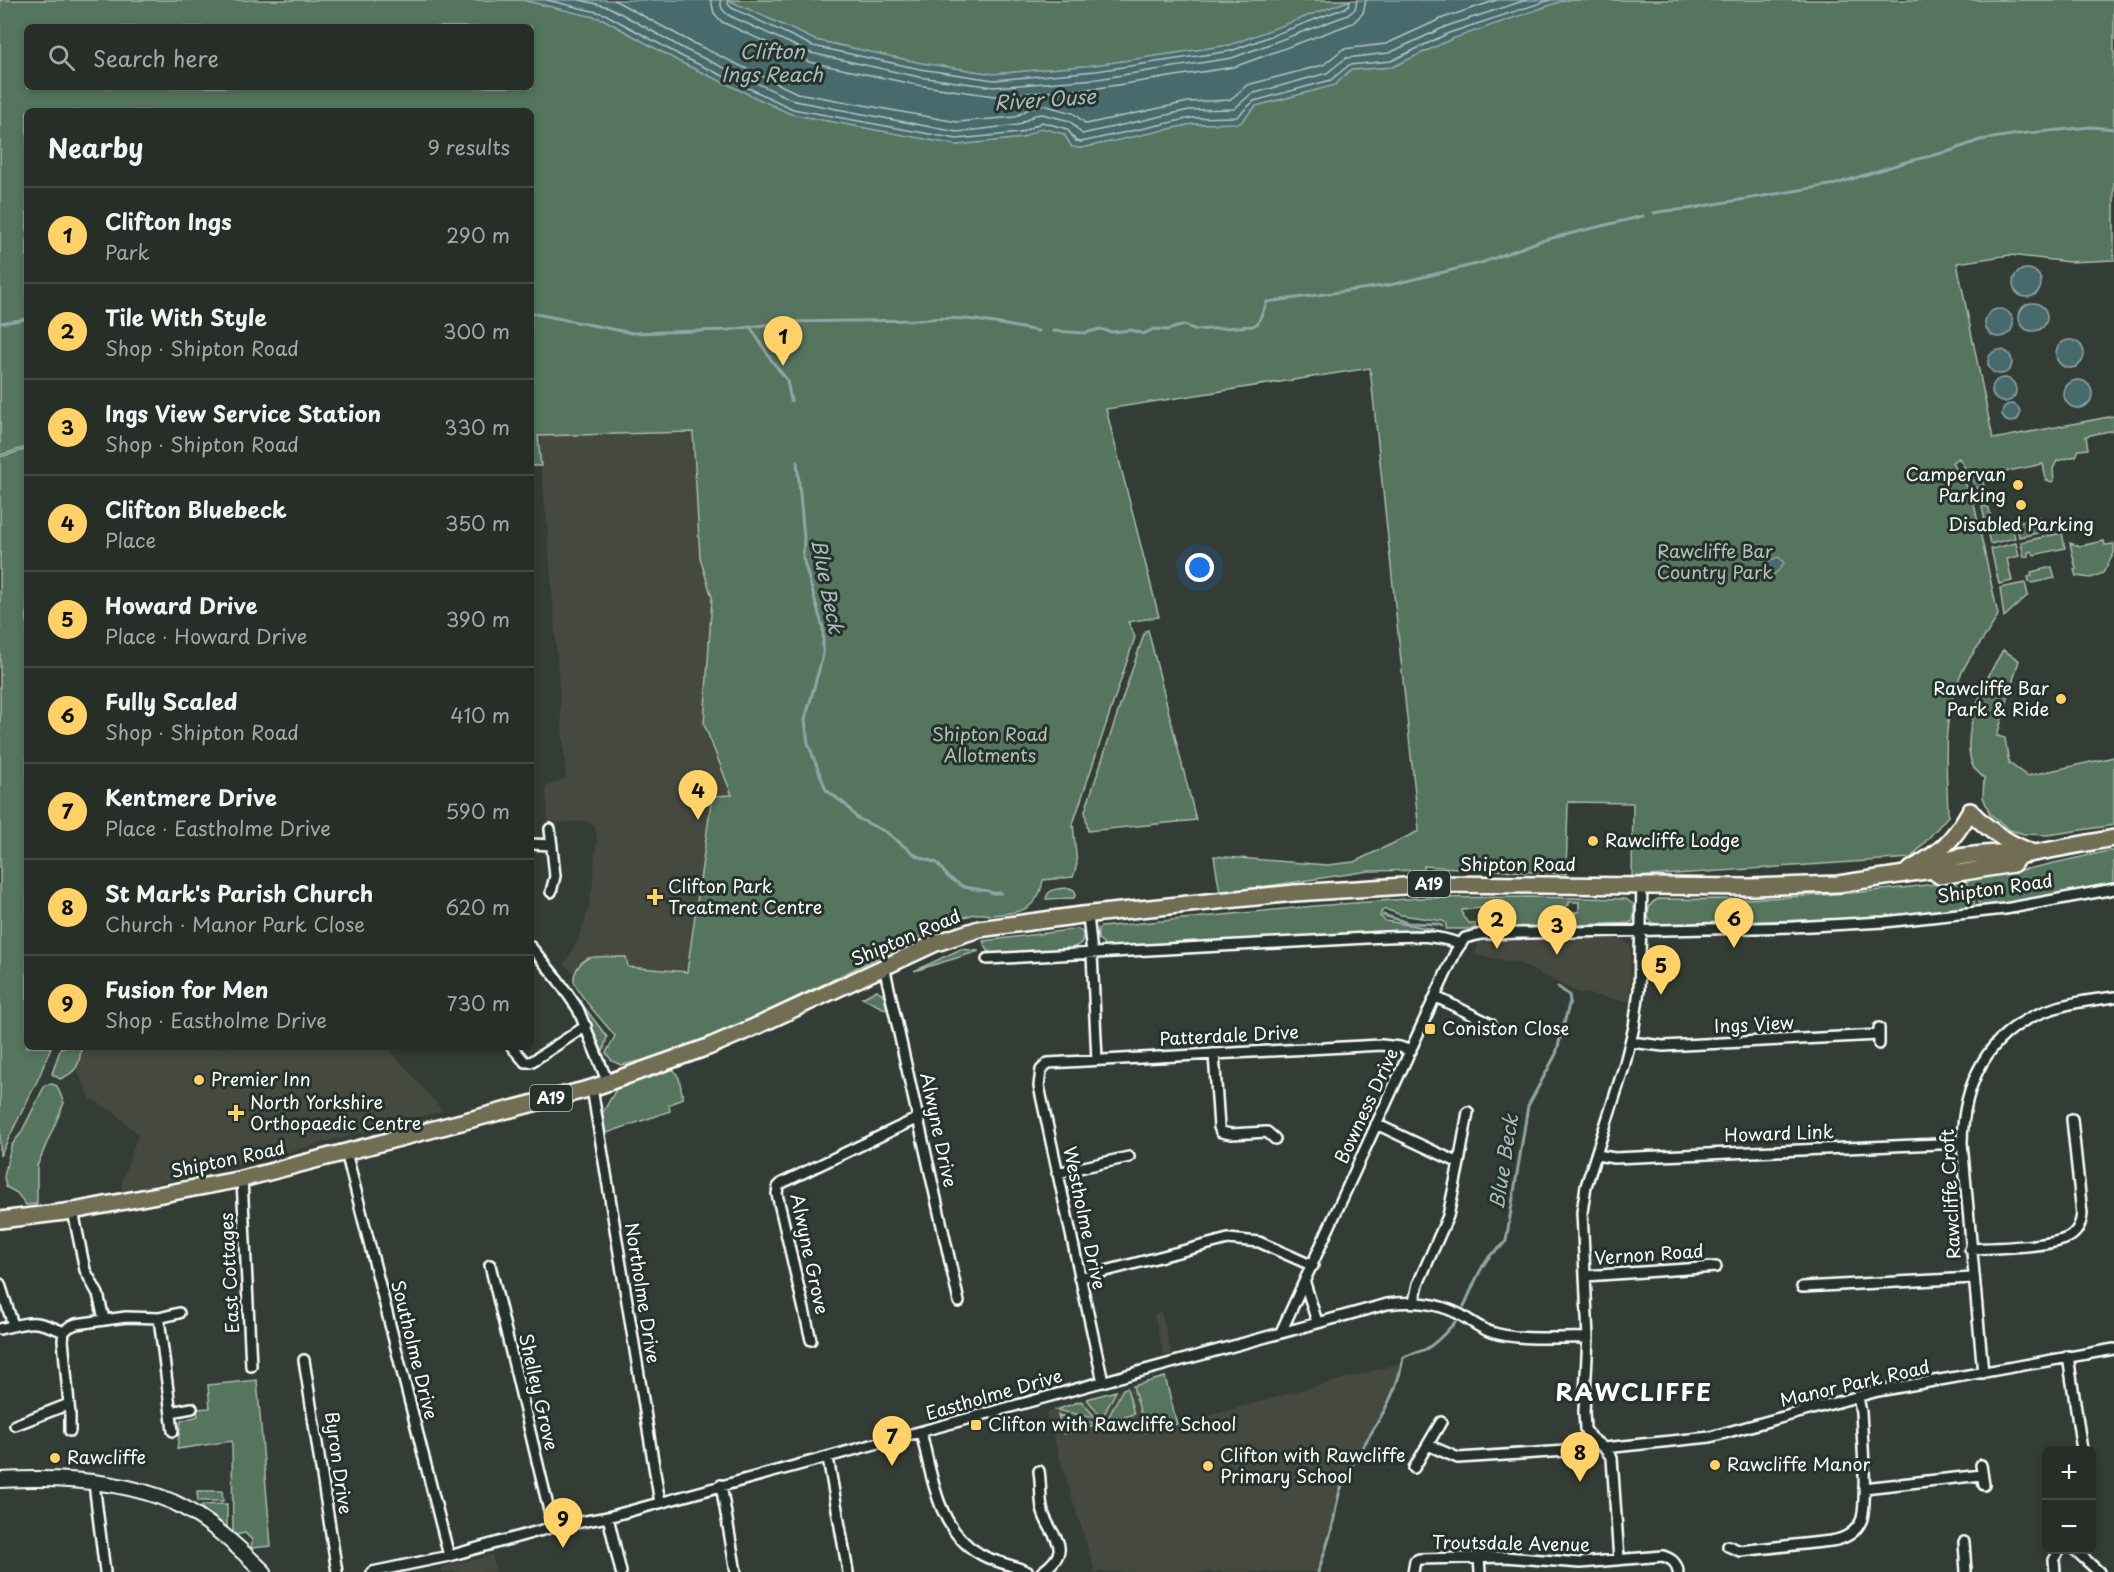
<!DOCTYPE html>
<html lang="en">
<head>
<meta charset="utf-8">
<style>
	body { margin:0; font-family:"Playpen Sans",sans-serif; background:#2f3630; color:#f1f3f6 }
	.controls { position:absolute; right:18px; bottom:18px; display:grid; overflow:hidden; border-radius:9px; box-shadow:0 3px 9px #0003 }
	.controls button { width:54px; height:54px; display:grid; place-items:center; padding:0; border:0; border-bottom:2px solid #434a45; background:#272e28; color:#f1f3f6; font:30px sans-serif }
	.you { position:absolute; left:1200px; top:568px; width:21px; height:21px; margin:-15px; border:4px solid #fff; border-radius:50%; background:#1a73e8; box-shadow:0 0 0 9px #1a73e833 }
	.badge { display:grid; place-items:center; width:39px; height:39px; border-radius:50%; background:#ffd166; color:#111; font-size:20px; font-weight:700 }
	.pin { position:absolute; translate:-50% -50px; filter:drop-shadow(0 2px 3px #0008) }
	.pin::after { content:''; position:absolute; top:32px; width:21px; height:18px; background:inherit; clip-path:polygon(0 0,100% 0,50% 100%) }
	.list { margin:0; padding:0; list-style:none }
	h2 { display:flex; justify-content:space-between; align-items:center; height:78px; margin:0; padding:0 24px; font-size:26px }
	h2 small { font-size:20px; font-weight:400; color:#a4a8a8 }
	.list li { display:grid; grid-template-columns:39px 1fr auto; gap:18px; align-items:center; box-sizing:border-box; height:96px; padding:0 24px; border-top:2px solid #434a45 }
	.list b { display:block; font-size:22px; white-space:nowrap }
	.list p { margin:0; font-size:20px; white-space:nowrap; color:#a4a8a8 }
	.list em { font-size:20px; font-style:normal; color:#a4a8a8 }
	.icon { flex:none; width:33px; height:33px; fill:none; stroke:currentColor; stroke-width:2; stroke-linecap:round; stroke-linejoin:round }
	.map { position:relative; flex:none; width:2114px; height:1572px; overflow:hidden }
	.search { position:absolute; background:#272e28; box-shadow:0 3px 9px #0003; left:24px; top:24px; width:510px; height:66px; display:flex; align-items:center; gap:15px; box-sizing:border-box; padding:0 21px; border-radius:9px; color:#a4a8a8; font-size:22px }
	.panel { position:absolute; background:#272e28; box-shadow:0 3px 9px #0003; left:24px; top:108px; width:510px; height:942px; border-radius:9px }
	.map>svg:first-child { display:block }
	.built { fill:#45483f }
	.green { fill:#54745e; stroke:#aabaae; stroke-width:1.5; fill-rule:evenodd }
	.water { fill:#476b6c; stroke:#91a6a7; stroke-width:1.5 }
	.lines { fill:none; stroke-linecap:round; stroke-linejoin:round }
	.shore { stroke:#b5c4c4; stroke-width:1.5 }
	.stream { stroke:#91a6a7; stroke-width:3 }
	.street-casing { stroke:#fff; stroke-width:14 }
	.secondary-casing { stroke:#fff; stroke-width:18 }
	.primary-casing { stroke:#fff; stroke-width:20 }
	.street { stroke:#26332d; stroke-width:9 }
	.secondary { stroke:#26332d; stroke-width:14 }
	.primary { stroke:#726e52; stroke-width:15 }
	.poi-dot { fill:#ffd166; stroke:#26332d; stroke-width:2 }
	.labels { text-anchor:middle; stroke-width:6; stroke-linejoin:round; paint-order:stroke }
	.shield { fill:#26332d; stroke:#bec2c0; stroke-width:1.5 }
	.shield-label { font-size:16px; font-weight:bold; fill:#fff }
	.poi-label { font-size:18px; fill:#fff; stroke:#26332d; text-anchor:start }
	.park-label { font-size:18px; fill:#b2c0b7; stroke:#26332d }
	.street-label { font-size:18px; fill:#fff; stroke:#26332d }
	.water-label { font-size:20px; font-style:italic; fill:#acbcbd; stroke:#26332d }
	.district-label { font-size:24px; font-weight:bold; letter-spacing:1.5px; fill:#fff; stroke:#26332d }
</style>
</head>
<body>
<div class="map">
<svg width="2114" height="1572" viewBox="0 0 2114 1572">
	<rect width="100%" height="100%" fill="#343d35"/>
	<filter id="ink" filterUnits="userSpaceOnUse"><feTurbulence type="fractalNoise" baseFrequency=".0167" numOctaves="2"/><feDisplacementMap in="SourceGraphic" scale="12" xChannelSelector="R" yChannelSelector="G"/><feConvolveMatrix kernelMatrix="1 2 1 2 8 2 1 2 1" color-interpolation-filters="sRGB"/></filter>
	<g filter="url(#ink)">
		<path class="built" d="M693,431L700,558L712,597L704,724L732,795L712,797L687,973L628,967L626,957L584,961L574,973L564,965L577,942L586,918L592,889L597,838L595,826L585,821L548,823L546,787L566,778L547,526L538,436Z
			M1621,937L1631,947L1630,1002L1577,992L1518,963L1475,955L1478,942L1484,941Z
			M81,1047H383L391,1051L443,1111L251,1162L176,1178L121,1195L123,1178L138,1134L114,1112L91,1099L77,1070L80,1061Z
			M1161,1312L1172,1354L1164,1356L1154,1314Z
			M1402,1363L1397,1385L1385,1412L1355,1460L1340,1492L1332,1527L1318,1572H1095L1046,1413L1084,1400L1165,1377L1178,1424Z
			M492,1555L496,1572H442L441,1567Z"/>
		<path class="green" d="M0,0H522L603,19L680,62L791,114L957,145L1022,138L1041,127L1064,134L1072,147L1081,148L1192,124L1240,123L1256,106L1334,85L1350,70L1392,67L1451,39L1565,0H2114V260L2069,262L2010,255L1957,263L1993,439L2114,416V430L2086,436L2088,449L2079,450L2076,456L2057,461L2053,469L2054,480L2052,482L2046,480L2043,464L1982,476L1986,496L1981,500L1975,485L1959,458L1952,462L1969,490L1975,508L1998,615C1988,636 1970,653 1961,674C1940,720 1947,768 1948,816L1911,858L1632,877L1633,803L1568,802L1566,874L1424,866V870L1369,871L1220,893L1214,856L1327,865L1354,862L1419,831L1370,368L1106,409L1159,617L1128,622L1135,637L1073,824L1077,864L1073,877L1043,880C1038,911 1019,913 991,915C986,915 982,913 977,914C968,915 958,919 950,922L740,1025L655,1058L621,1065L612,1061L606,1053L615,1036C604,1022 582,1000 575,984C571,975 579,962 589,958C599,955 615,957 626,957L628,967L687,972L712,796L732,795L704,724L712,597L700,558L693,432L538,436L541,466H531V111H27V447L0,455ZM27,27H531V87H27Z
			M728,0H1351L1230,45L1096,65L993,74L921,63L815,40Z
			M27,449V1047H51L39,1077L0,1156V457Z
			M1985,506L1989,508L1992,523L2010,519L2015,538L1990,544L1982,507Z
			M2040,517L2043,532L2019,537L2016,522Z
			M2062,533L2065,548L2034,555L2032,551L2028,552L2029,556L2024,557L2021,542Z
			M2104,541L2105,545L2114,544V553L2103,573L2091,578L2076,576L2074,570L2076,569L2070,543L2080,546Z
			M2016,543L2019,556L2007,559L2012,581L1999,584L1991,549Z
			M2052,567L2055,578L2032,583L2029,581L2028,577L2032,576L2031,572Z
			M2025,583L2028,595L2004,617L2000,588Z
			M1148,630L1196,820L1088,831L1085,811L1145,631Z
			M2003,650L2019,660L1997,736L2005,738L2009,763L2027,776L2114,757V825L2048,835L2024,834L2010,830L1990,814L1983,797L1984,778C1980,774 1973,769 1972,764C1960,731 1986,677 2003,650Z
			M2108,851H2114V885L1980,908L1978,896L1965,882V880L2032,868Z
			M1958,881L1974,898L1975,908L1883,918L1656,924C1643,920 1647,904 1658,899C1758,901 1858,895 1958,881Z
			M1070,888L1074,890L1076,894L1074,898L1046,899C1048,887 1061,889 1070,888Z
			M1531,897L1626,899L1634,905V917L1632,922L1628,923L1576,925L1575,912H1579V902H1569V905L1566,906V911L1574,912V925L1482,928L1481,908L1462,910L1463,917L1469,923H1475V929H1446V924L1443,921L1401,915L1385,909L1382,911L1380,916L1386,921L1434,929L1107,948L1103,947V943L1098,939V929L1101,927L1315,906L1419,898Z
			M1078,929L1082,932C1084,940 1082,944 1074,947V950L994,954L988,951L983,941Z
			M961,949L979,951L914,971Z
			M877,990L884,995L887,1010L862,998Z
			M579,1000L607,1037L603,1052Z
			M61,1047H81C80,1065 77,1072 60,1079L52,1074Z
			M672,1067L679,1078L683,1098L669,1105L670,1111L604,1134L600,1117L618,1086Z
			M52,1084L57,1086L64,1103L37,1166V1204L26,1205L17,1193L6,1187L4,1177L11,1146L21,1133L45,1085Z
			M1165,1377L1177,1424L1146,1432L1133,1386Z
			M257,1380L271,1546L251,1548L252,1540L245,1533L235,1535L233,1533L232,1441L177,1449L181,1421L198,1416L197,1409L210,1408L208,1385Z
			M1127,1388L1134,1414L1106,1422L1123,1389Z
			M1116,1391L1102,1418L1087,1399Z
			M1081,1401L1096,1418L1056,1410Z
			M1058,1415L1098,1424L1064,1434Z
			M197,1491H222L223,1501H198Z
			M227,1504V1527L202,1509V1505Z"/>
		<path class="water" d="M522,0H728L815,40L921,63L993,74L1096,65L1230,45L1351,0H1565L1452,39L1392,67L1350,70L1335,85L1256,106L1240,123L1192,124L1081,148L1072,147L1064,134L1041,128L1022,138L957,145L791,114L680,62L603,19Z
			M2013 283a14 14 0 1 1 28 0a14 14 0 1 1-28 0Z
			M2019 317a14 14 0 1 1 28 0a14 14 0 1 1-28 0Z
			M1985 323a14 14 0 1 1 28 0a14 14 0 1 1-28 0Z
			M2056 354a14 14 0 1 1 28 0a14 14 0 1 1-28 0Z
			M1988 362a12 12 0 1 1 24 0a12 12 0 1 1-24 0Z
			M1992 390a12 12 0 1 1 24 0a12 12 0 1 1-24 0Z
			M2064 394a14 14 0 1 1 28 0a14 14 0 1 1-28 0Z
			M2002 413a9 9 0 1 1 18 0a9 9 0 1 1-18 0Z
			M1779,557L1784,563C1780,570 1770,580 1762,580L1760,571L1770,560Z"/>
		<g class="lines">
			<path class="shore" d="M547,0L605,14L683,57L793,109L957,139L1020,133L1042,122L1067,129L1076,141L1081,142L1191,118L1237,117L1254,101L1331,80L1349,65L1391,61L1449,33L1550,0
				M580,0L609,7L686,50L795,101L957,132L1018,125L1035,115L1042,114L1070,121L1082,134L1189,110L1234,109L1251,94L1327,73L1346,58L1389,53L1447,26L1526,0
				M614,0L691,42L797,93L957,122L1015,117L1032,107L1043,105L1073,113L1086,124L1188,102L1230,100L1247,85L1323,65L1343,49L1386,44L1443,18L1497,0
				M711,0L714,13L722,22L809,62L917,85L994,96L1098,88L1234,67L1353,23L1363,13L1366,0
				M720,0L722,9L728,15L811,53L919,77L994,87L1097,79L1232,58L1348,15L1355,9L1357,0
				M728,0V4L732,8L813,46L920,69L994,80L1096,71L1231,51L1345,8L1349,5L1350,0"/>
			<path class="stream" d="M1654,213C1671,209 1686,211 1703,206L1836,184L1906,162L1950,151L1980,140L2018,134L2091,127L2114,129
				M531,313L632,333L729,330L784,322L919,320C962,314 997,324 1038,331
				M0,323L27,319
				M751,328L772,361L787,380L791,401
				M1053,331L1085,333L1100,329L1111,332L1132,330L1143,334L1154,329L1167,330L1184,325L1196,330L1253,326L1258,323L1267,302L1390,285L1481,263L1540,241L1643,216
				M797,462L804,538L803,558L823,628V655L805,720L808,743L826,790L846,805L857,818L886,832L917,856L937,863L948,877L964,887L988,891L992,893H1001
				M1383,915L1408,923L1438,924L1442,926
				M1464,1306C1472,1290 1478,1270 1489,1257C1494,1250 1499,1251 1506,1241L1528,1106L1556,1054L1570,1001L1569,995L1558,987
				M1318,1572C1323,1557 1328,1543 1332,1528C1335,1516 1336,1503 1340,1491C1358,1444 1395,1410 1403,1358C1410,1353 1418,1353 1426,1349C1438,1342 1446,1332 1455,1322"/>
			<defs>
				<path id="street" d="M550,829L555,876L551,892
					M531,844L552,845
					M1088,915L1092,954L1097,1060
					M531,947L558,980L578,1009L608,1083
					M987,959L1385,937C1411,936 1435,934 1460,944
					M884,966L959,1302
					M1436,997L1491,1024
					M1879,1028V1044
					M1631,1042L1663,1046L1879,1035
					M512,1047L525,1062H531L586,1026
					M1214,1054L1219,1127L1221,1132L1231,1134L1267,1132L1275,1139
					M592,1088L660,1503
					M1376,1124L1459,1163L1448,1216L1418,1284L1414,1302
					M346,1152L449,1556
					M1597,1155L1614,1158L1962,1143
					M1459,1163L1468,1112
					M1057,1173L1129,1157
					M242,1179L251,1366
					M73,1211L85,1270L98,1294L104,1319
					M1970,1249C1991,1248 2053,1247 2069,1237C2078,1232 2081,1224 2082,1214L2072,1119
					M490,1265L553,1527
					M1585,1276L1716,1267
					M1079,1278L1228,1239L1259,1242L1313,1266
					M1305,1283L1317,1322
					M0,1284L13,1325
					M1802,1287L1973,1278
					M159,1318L173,1431
					M0,1329C31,1321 35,1319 64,1332
					M64,1332L69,1327L76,1324L126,1317L159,1318L179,1313
					M64,1332L63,1340L70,1415V1431
					M1281,1332L1456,951L1465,938L1481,934L1793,927L1884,922L2005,909L2114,889
					M811,1340L777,1194L778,1187L782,1183L918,1118
					M2068,1356L2082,1450
					M304,1360L337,1572
					M1983,1373L1962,1143C1963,1084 1987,1032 2046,1011C2067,1003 2091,1000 2114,997
					M1103,1382L1039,1086L1041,1070L1048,1063L1381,1045L1400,1047L1411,1051
					M171,1412L192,1408
					M15,1425L69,1404
					M921,1432C932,1475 937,1530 980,1554C995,1563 1012,1564 1028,1572
					M1428,1445L1458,1458L1566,1451L1580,1445L1590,1437
					M1604,1448L1710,1437L1878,1391L2114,1349
					M828,1458L848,1572
					M1981,1465L1984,1485
					M1414,1468L1441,1422
					M1039,1471C1041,1483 1040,1496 1042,1508C1047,1536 1078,1546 1042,1572
					M94,1483L105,1572
					M721,1485L736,1572
					M1864,1488L1982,1475
					M608,1517L621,1572
					M1964,1542L1966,1572
					M1728,1546L1740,1551L1831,1541C1844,1539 1855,1534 1861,1521C1868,1506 1862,1433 1861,1412L1858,1397
					M2075,1550L2099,1572
					M1479,1558L1480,1572
					M1619,1560L1612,1458L1604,1448L1590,1437L1585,1429L1584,1412L1588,1338L1582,1212L1586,1186L1624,1067L1634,1027L1639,990L1642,887
					M372,1572L449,1556L553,1527L608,1517L1387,1304C1413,1301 1435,1302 1459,1314C1470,1320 1479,1328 1491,1332C1516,1341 1561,1337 1588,1338
					M1413,1572L1415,1561L1419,1559L1505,1557L1580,1563L1663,1556C1672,1559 1677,1563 1678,1572
					M2055,1572L2054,1560L2060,1550"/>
				<path id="secondary" d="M0,1480C55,1477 122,1480 173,1502C207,1518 237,1546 264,1572"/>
				<path id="primary" d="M2024,855L2114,838
					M1932,870L1940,876L2013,864L2018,857
					M1908,871C1940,852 1952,843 1970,811C1989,831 2008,844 2034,853
					M0,1220L73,1211L242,1179L592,1088L708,1047L759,1025L936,943L979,929L1082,915L1295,893L1435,884L1751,887L1838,884L1932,870C1947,853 1990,854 2012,852L2018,857"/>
			</defs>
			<use href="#street" class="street-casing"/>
			<use href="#secondary" class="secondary-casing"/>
			<use href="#primary" class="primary-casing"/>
			<use href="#street" class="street"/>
			<use href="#secondary" class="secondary"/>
			<use href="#primary" class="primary"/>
		</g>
	</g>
	<g class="poi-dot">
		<circle cx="2018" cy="485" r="6"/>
		<circle cx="2021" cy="505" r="6"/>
		<circle cx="2061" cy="699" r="6"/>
		<circle cx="1593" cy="841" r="6"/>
		<path d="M652 888h6v6h6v6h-6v6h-6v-6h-6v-6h6z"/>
		<rect x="1424" y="1023" width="12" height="12" rx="3"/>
		<circle cx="199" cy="1080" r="6"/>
		<path d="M233 1104h6v6h6v6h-6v6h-6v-6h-6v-6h6z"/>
		<rect x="970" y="1419" width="12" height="12" rx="3"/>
		<circle cx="55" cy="1458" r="6"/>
		<circle cx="1715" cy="1465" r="6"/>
		<circle cx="1208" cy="1466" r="6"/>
	</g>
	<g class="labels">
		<g class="shield">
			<rect x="1408" y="871" width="42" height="26" rx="4.5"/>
			<rect x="530" y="1085" width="42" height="26" rx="4.5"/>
		</g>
		<g class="shield-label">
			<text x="1429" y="890">A19</text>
			<text x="551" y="1104">A19</text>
		</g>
		<g class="poi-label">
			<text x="2006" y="481" text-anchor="end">Campervan<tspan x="2006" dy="21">Parking</tspan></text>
			<text x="2021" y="531" text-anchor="middle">Disabled Parking</text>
			<text x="2049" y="695" text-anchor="end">Rawcliffe Bar<tspan x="2049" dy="21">Park &amp; Ride</tspan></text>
			<text x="1605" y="847">Rawcliffe Lodge</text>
			<text x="668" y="893">Clifton Park<tspan x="668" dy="21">Treatment Centre</tspan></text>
			<text x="1442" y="1035">Coniston Close</text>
			<text x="211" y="1086">Premier Inn</text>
			<text x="250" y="1109">North Yorkshire<tspan x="250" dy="21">Orthopaedic Centre</tspan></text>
			<text x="988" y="1431">Clifton with Rawcliffe School</text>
			<text x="1220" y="1462">Clifton with Rawcliffe<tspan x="1220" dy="21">Primary School</tspan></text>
			<text x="67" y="1464">Rawcliffe</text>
			<text x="1727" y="1471">Rawcliffe Manor</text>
		</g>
		<g class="park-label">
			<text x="1715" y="558">Rawcliffe Bar<tspan x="1715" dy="21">Country Park</tspan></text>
			<text x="990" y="741">Shipton Road<tspan x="990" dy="21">Allotments</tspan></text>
		</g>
		<g class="street-label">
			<text x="1518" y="871">Shipton Road</text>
			<text transform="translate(1995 889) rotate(-8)" y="6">Shipton Road</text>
			<text transform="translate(906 938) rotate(-23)" y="6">Shipton Road</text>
			<text transform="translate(1754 1025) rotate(-3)" y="6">Ings View</text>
			<text transform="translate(1229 1036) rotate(-3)" y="6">Patterdale Drive</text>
			<text transform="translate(1367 1106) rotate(-65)" y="6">Bowness Drive</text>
			<text transform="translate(938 1130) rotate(78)" y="6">Alwyne Drive</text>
			<text transform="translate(1779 1134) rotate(-2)" y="6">Howard Link</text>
			<text transform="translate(228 1160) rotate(-12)" y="6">Shipton Road</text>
			<text transform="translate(1951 1194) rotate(-93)" y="6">Rawcliffe Croft</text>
			<text transform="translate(1084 1218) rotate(78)" y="6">Westholme Drive</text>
			<text transform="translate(809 1254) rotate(78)" y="6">Alwyne Grove</text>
			<text transform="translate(1649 1255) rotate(-4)" y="6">Vernon Road</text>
			<text transform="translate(230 1273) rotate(-93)" y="6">East Cottages</text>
			<text transform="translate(642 1293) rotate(81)" y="6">Northolme Drive</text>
			<text transform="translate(414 1350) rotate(76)" y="6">Southolme Drive</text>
			<text transform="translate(1855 1384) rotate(-13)" y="6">Manor Park Road</text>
			<text transform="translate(538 1392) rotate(77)" y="6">Shelley Grove</text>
			<text transform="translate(994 1395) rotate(-16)" y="6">Eastholme Drive</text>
			<text transform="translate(338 1463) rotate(82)" y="6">Byron Drive</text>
			<text transform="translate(1511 1544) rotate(1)" y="6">Troutsdale Avenue</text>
		</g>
		<g class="water-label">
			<text x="772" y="59">Clifton<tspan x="772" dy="23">Ings Reach</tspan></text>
			<text transform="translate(1045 100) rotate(-4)" y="7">River Ouse</text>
			<text transform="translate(827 586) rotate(79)" y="7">Blue Beck</text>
			<text transform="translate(1504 1162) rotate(-81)" y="7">Blue Beck</text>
		</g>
		<g class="district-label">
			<text x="1634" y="1401">RAWCLIFFE</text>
		</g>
	</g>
</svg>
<div class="controls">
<button>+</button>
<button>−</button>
</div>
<div class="you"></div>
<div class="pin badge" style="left:783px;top:366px">1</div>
<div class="pin badge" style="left:1497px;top:949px">2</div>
<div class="pin badge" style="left:1557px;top:955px">3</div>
<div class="pin badge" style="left:698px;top:820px">4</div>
<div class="pin badge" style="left:1661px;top:995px">5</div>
<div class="pin badge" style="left:1734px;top:948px">6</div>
<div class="pin badge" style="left:892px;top:1466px">7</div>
<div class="pin badge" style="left:1580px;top:1482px">8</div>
<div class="pin badge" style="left:563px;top:1548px">9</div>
<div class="search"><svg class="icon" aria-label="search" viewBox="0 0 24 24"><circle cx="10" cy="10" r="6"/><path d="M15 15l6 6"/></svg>Search here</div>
<section class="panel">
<h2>Nearby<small>9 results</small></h2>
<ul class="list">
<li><span class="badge">1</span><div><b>Clifton Ings</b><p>Park</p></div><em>290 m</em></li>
<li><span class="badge">2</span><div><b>Tile With Style</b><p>Shop · Shipton Road</p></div><em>300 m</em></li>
<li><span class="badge">3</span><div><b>Ings View Service Station</b><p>Shop · Shipton Road</p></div><em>330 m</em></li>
<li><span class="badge">4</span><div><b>Clifton Bluebeck</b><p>Place</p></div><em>350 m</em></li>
<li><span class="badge">5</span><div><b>Howard Drive</b><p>Place · Howard Drive</p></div><em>390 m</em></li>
<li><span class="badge">6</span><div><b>Fully Scaled</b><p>Shop · Shipton Road</p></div><em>410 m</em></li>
<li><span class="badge">7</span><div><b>Kentmere Drive</b><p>Place · Eastholme Drive</p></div><em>590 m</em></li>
<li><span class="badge">8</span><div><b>St Mark's Parish Church</b><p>Church · Manor Park Close</p></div><em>620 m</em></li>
<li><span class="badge">9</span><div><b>Fusion for Men</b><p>Shop · Eastholme Drive</p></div><em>730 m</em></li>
</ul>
</section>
</div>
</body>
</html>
